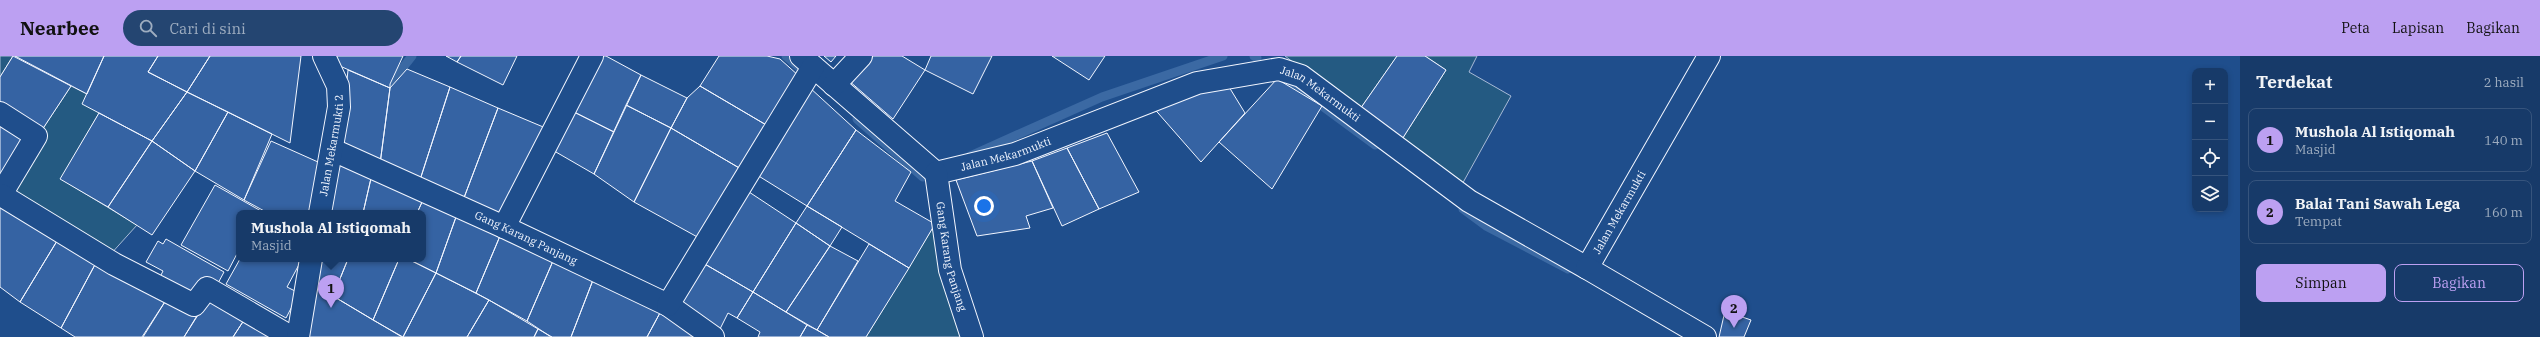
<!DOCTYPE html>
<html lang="id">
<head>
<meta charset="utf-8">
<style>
	body { margin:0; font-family:"IBM Plex Serif",serif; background:#244571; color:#f1f3f6 }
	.controls { position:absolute; right:12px; top:12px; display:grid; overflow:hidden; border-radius:8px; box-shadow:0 2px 6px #0003 }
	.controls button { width:36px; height:36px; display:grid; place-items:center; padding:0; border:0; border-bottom:1px solid #36547d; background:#173a69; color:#f1f3f6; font:20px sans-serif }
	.you { position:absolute; left:984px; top:150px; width:14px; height:14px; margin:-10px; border:3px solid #fff; border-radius:50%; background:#1a73e8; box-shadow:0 0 0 6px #1a73e833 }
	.badge { display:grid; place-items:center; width:26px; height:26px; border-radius:50%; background:#bca0f2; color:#111; font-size:13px; font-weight:700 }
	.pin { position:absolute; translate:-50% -33px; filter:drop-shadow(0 1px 2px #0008) }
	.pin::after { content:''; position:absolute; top:21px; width:14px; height:12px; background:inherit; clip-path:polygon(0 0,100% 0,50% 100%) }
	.popup { position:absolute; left:236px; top:154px; width:190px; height:52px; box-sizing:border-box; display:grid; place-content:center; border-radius:8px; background:#173a69; filter:drop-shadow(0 1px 3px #0005); font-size:13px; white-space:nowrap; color:#9eadc0 }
	.popup b { font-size:15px; color:#f1f3f6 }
	.popup::after { content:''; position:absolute; left:50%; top:100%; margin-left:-8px; border:8px solid transparent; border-top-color:#173a69 }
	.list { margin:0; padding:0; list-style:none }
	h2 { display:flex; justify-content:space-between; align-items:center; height:52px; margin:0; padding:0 16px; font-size:17px }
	h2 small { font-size:13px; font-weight:400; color:#9eadc0 }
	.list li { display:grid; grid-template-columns:26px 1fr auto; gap:12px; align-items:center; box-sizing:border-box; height:64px; margin:0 8px 8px; padding:0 8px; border:1px solid #36547d; border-radius:8px }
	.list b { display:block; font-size:15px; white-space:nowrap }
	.list p { margin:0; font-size:13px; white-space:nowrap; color:#9eadc0 }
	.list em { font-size:13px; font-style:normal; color:#9eadc0 }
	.actions { display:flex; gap:8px; padding:12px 16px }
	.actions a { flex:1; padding:9px 0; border:1px solid #bca0f2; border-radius:8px; text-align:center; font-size:14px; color:#bca0f2 }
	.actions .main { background:#bca0f2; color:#111 }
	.icon { flex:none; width:22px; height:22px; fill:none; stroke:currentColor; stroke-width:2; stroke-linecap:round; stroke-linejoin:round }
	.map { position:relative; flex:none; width:2240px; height:281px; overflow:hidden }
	header { display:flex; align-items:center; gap:24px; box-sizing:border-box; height:56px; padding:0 20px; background:#bca0f2; color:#111 }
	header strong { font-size:19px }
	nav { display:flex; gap:22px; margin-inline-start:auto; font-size:14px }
	.search { width:280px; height:36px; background:#244571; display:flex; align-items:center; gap:10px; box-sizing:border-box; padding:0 14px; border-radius:22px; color:#9eadc0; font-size:15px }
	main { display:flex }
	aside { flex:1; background:#173a69 }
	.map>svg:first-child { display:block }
	.green { fill:#245a82; stroke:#a8bbd7 }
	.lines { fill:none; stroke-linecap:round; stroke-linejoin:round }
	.stream { stroke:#3b69a3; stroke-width:9 }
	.building { fill:#3563a3; stroke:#f2f6ff }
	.minor-casing { stroke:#f2f6ff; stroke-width:24 }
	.minor { stroke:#1f4e8c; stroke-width:22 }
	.labels { text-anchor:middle; stroke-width:3; stroke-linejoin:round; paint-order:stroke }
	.street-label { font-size:11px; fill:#f2f6ff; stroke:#1f4e8c }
</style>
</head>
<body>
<header>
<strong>Nearbee</strong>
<div class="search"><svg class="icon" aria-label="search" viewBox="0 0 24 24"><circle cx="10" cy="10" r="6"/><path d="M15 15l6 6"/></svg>Cari di sini</div>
<nav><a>Peta</a><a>Lapisan</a><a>Bagikan</a></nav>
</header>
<main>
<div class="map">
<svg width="2240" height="281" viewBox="0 0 2240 281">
	<rect width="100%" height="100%" fill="#1f4e8c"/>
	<path class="green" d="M0,0H13L0,21Z
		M1285,0H1397L1358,56Z
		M1425,0H1477L1469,16L1511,40L1460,132L1399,88L1446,14Z
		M71,30L87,38L99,57L61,123L137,169L109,200L5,138L40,77Z
		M935,168L965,281H866Z"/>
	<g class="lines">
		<path class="stream" d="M786,0L800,12
			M1254,0L1257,2
			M1284,22L1375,89
			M379,24L390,28L412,0
			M857,63L923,121L936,117
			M970,100L1102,41L1223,0
			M1463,153L1486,170L1568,213"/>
	</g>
	<path class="building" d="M13,0L71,30L40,77L0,53V21Z
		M15,0H104L87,38Z
		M104,0H158L148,16L187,36L152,85L82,48Z
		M158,0H210L187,36L148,16Z
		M210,0H301L290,87L187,36Z
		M334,0H403L390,28V32L333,7Z
		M446,0H461L457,6Z
		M461,0H517L503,29L457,6Z
		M597,0H606L641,19L614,76L570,54Z
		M719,0H767L780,3L799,20L768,70L700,30Z
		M824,0H836L831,6Z
		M870,0H902L925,14L893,63L848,24Z
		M931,0H992L973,38L925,14Z
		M1052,0H1105L1089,24Z
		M1397,0H1425L1446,14L1399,88L1358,56Z
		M407,13L450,31L419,127L380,108L390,32Z
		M348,14L390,32L380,108L340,92Z
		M641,19L687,42L671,72L626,49Z
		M1277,23L1322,50L1272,133L1219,86Z
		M1226,26L1245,57L1201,106L1151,49Z
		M700,30L768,70L741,113L671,72L687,42Z
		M450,31L498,52L462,147L419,127Z
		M809,31L856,74L807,150L757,119Z
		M187,36L228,56L195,115L152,85Z
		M626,49L671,72L634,146L594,118Z
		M498,52L548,73L502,166L462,147Z
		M570,54L614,76L594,118L549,92Z
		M228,56L272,78L244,144L195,115Z
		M99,57L152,85L108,151L60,123Z
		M0,61L30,82L0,133Z
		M671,72L741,113L701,183L634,146Z
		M856,74L911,116L895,145L935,168L909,212L807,150Z
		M1107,77L1139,136L1099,153L1067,92Z
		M152,85L195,115L152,179L108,151Z
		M271,85L318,106L312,157H268L244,144Z
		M1067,92L1099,153L1062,170L1032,105Z
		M336,102L372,118L363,157H325Z
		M1032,105L1053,152L1026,160L1030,172L977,180L956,124Z
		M372,118L423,144L417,157H363Z
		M215,129L261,155L260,157H239V194L228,215L181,189Z
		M746,134L796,167L753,236L703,207Z
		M423,144L456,161L436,217L408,203H423V157H417Z
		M0,149L60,180L20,246L0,231Z
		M807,150L842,171L830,190L796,167Z
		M456,161L500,180L476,237L436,217Z
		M796,167L830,190L786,256L753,236Z
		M60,180L98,203L61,272L20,246Z
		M500,180L553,205L527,265L476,237Z
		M166,183L224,216L216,231L195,246L158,225L163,215L146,206L158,185L163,188Z
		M869,188L909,212L866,281H829L817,274Z
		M830,190L858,205L817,274L786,256Z
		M98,203L168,241L142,281H75L61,272Z
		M240,203H302L287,231L299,237L286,262L226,228Z
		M317,203H348L333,240L312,230Z
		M348,203H399L373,264L333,240Z
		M399,203H408L436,217L403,281L373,264Z
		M553,205L593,224L571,281H551L527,265Z
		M703,207L753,236L737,262L728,257L718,277L677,247Z
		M436,217L489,244L467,281H403Z
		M593,224L661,255L647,281H571Z
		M312,230L333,240L402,281H305Z
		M753,236L807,269L800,281H758L760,276L737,262Z
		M209,240L246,261L233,281H184Z
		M168,241L198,259L184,281H143Z
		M489,244L538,273L534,281H467Z
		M661,255L701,281H647Z
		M1725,255L1751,264L1744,281H1719Z
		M246,261L280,281H233Z
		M807,269L817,274L829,281H800Z
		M538,273L552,281H534Z"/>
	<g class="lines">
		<defs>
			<g id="minor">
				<path id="s1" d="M801,0L936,117L1015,98L1197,27L1279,13L1301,20L1469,145L1587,212L1709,0"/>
				<path d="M834,29L861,0"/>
				<path d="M0,57L36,80L0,140"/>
				<path id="s2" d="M333,94L504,171L668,249L713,281"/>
				<path id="s3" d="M936,117L950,214L972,281"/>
				<path d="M1,139L114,208L194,249L207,232L291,281"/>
				<path id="s4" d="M320,157L339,51L338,30L324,0"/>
				<path d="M504,171L592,0"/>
				<path d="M1587,212L1705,281"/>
				<path d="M668,249L813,11"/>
				<path d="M298,281L311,203"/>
			</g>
		</defs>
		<use href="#minor" class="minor-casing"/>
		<use href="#minor" class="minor"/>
	</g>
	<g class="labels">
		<g class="street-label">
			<text dy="4" stroke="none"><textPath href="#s1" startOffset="587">Jalan Mekarmukti</textPath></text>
			<text dy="4" stroke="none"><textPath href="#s4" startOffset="69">Jalan Mekarmukti 2</textPath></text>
			<text dy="4" stroke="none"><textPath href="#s1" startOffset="251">Jalan Mekarmukti</textPath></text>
			<text dy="4" stroke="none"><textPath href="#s1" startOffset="971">Jalan Mekarmukti</textPath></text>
			<text dy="4" stroke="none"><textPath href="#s2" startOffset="212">Gang Karang Panjang</textPath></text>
			<text dy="4" stroke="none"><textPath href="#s3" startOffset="85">Gang Karang Panjang</textPath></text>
		</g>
	</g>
</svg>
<div class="controls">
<button>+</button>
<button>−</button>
<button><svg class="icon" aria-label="locate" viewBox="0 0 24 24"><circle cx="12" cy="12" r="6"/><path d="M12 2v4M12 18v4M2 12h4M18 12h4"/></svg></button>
<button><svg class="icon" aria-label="layers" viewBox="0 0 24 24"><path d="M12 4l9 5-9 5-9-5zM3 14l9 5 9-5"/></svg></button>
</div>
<div class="you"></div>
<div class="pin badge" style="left:331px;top:252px">1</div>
<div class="popup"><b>Mushola Al Istiqomah</b>Masjid</div>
<div class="pin badge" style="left:1734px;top:272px">2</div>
</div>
<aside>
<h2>Terdekat<small>2 hasil</small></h2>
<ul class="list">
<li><span class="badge">1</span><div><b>Mushola Al Istiqomah</b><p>Masjid</p></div><em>140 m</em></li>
<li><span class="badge">2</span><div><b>Balai Tani Sawah Lega</b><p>Tempat</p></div><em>160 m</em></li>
</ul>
<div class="actions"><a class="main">Simpan</a><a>Bagikan</a></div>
</aside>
</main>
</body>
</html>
